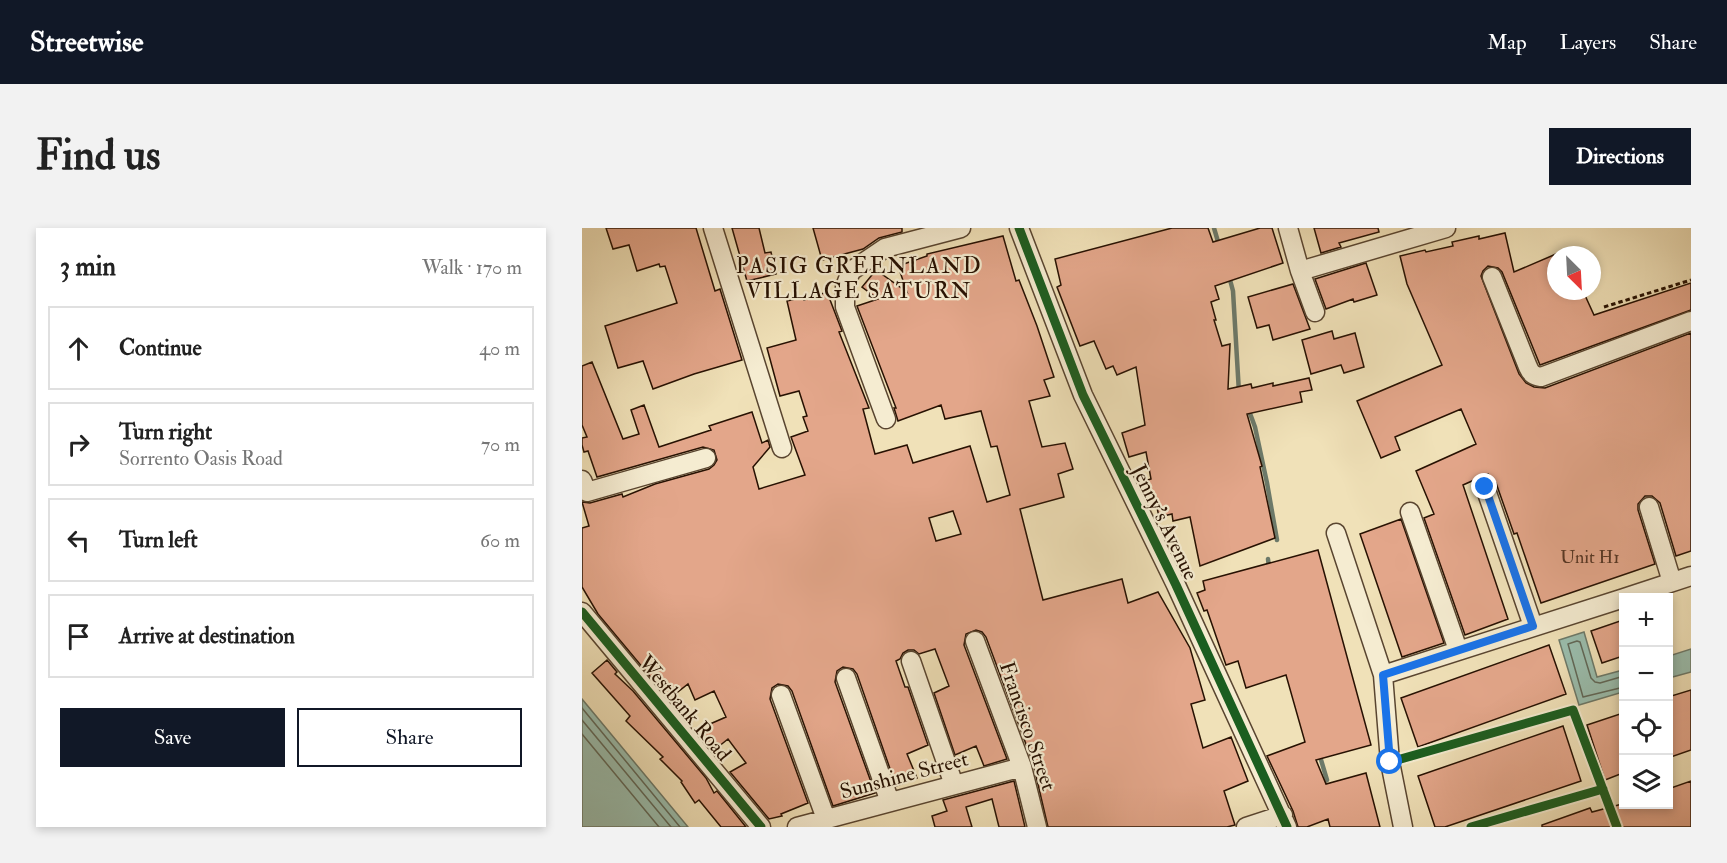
<!DOCTYPE html>
<html lang="en">
<head>
<meta charset="utf-8">
<style>
	body { margin:0; font-family:"IM FELL Double Pica",serif; background:#f2f2f2; color:#222 }
	.controls { position:absolute; right:18px; bottom:18px; display:grid; overflow:hidden; border-radius:0px; box-shadow:0 3px 9px #0003 }
	.controls button { width:54px; height:54px; display:grid; place-items:center; padding:0; border:0; border-bottom:2px solid #e0e0e0; background:#fff; color:#222; font:30px sans-serif }
	.compass { position:absolute; left:965px; top:18px; width:54px; height:54px; border-radius:50%; background:#fff; box-shadow:0 3px 9px #0003; rotate:156deg }
	.stop { position:absolute; width:18px; height:18px; margin:-14px; border:4px solid #1a73e8; border-radius:50%; background:#fff }
	.stop.end { background:#1a73e8; border-color:#fff; box-shadow:0 2px 6px #0008 }
	.list { margin:0; padding:0; list-style:none }
	h2 { display:flex; justify-content:space-between; align-items:center; height:78px; margin:0; padding:0 24px; font-size:26px }
	h2 small { font-size:20px; font-weight:400; color:#767676 }
	.list li { display:grid; grid-template-columns:39px 1fr auto; gap:18px; align-items:center; box-sizing:border-box; height:84px; margin:0 12px 12px; padding:0 12px; border:2px solid #e0e0e0; border-radius:0px }
	.list b { display:block; font-size:22px; white-space:nowrap }
	.list p { margin:0; font-size:20px; white-space:nowrap; color:#767676 }
	.list em { font-size:20px; font-style:normal; color:#767676 }
	.actions { display:flex; gap:12px; padding:18px 24px }
	.actions a { flex:1; padding:14px 0; border:2px solid #111827; border-radius:0px; text-align:center; font-size:21px; color:#111827 }
	.actions .main { background:#111827; color:#fff }
	.icon { flex:none; width:33px; height:33px; fill:none; stroke:currentColor; stroke-width:2; stroke-linecap:round; stroke-linejoin:round }
	.map { position:relative; flex:none; width:1109px; height:599px; overflow:hidden; border-radius:0px }
	header { display:flex; align-items:center; gap:36px; box-sizing:border-box; height:84px; padding:0 30px; background:#111827; color:#fff }
	header strong { font-size:28px }
	nav { display:flex; gap:33px; margin-inline-start:auto; font-size:21px }
	.intro { display:flex; align-items:center; justify-content:space-between; box-sizing:border-box; height:144px; padding:0 36px }
	h1 { margin:0; font-size:42px }
	.button { padding:15px 27px; border-radius:0px; background:#111827; color:#fff; font-size:21px; font-weight:700 }
	main { display:flex; gap:36px; padding:0 36px }
	aside { flex:1; background:#fff; border-radius:0px; box-shadow:0 3px 9px #0003 }
	.map>svg:first-child { display:block }
	.water { fill:#9abeae; stroke:#6c7969; stroke-width:1.5 }
	.lines { fill:none; stroke-linecap:round; stroke-linejoin:round }
	.shore { stroke:#606858; stroke-width:1.5 }
	.stream { stroke:#6c7969; stroke-width:4.5 }
	.building { fill:#e3a68a; stroke:#271102; stroke-width:1.5; fill-rule:evenodd }
	.minor-casing { stroke:#594530; stroke-width:21 }
	.path { stroke:#271102; stroke-width:3; stroke-dasharray:4.5 3; stroke-linecap:butt }
	.minor { stroke:#f5ecd1; stroke-width:18 }
	.cycleway-casing { stroke:#f5ecd1; stroke-width:13 }
	.cycleway { stroke:#1b5e20; stroke-width:9 }
	.route { stroke:#1a73e8; stroke-width:8 }
	.labels { text-anchor:middle; stroke-width:4.5; stroke-linejoin:round; paint-order:stroke }
	.number-label { font-size:18px; fill:#563624 }
	.street-label { font-size:21px; fill:#271102; stroke:#f5ecd1 }
	.neighbourhood-label { font-size:22px; letter-spacing:1.5px; fill:#271102; stroke:#f5ecd1 }
</style>
</head>
<body>
<header>
<strong>Streetwise</strong>
<nav><a>Map</a><a>Layers</a><a>Share</a></nav>
</header>
<div class="intro"><h1>Find us</h1><a class="button">Directions</a></div>
<main>
<aside>
<h2>3 min<small>Walk · 170 m</small></h2>
<ul class="list">
<li><svg class="icon" aria-label="ahead" viewBox="0 0 24 24"><path d="M12 20V5M6 11l6-6 6 6"/></svg><div><b>Continue</b></div><em>40 m</em></li>
<li><svg class="icon" aria-label="right" viewBox="0 0 24 24"><path d="M7 20v-9h11M14 6l5 5-5 5"/></svg><div><b>Turn right</b><p>Sorrento Oasis Road</p></div><em>70 m</em></li>
<li><svg class="icon" aria-label="left" viewBox="0 0 24 24"><path d="M17 20v-9H6M10 6l-5 5 5 5"/></svg><div><b>Turn left</b></div><em>60 m</em></li>
<li><svg class="icon" aria-label="arrive" viewBox="0 0 24 24"><path d="M6 21V4h12l-3 4 3 4H6"/></svg><div><b>Arrive at destination</b></div></li>
</ul>
<div class="actions"><a class="main">Save</a><a>Share</a></div>
</aside>
<div class="map">
<svg width="1109" height="599" viewBox="0 0 1109 599">
	<rect width="100%" height="100%" fill="#f0e1b8"/>
	<filter id="stains"><feTurbulence type="fractalNoise" baseFrequency=".00333" numOctaves="4"/><feColorMatrix values="0 0 0 0 .2 0 0 0 0 .09 0 0 0 0 .02 0 0 0 .5 -.17"/></filter>
	<radialGradient id="worn" r=".72"><stop offset=".6" stop-color="#630" stop-opacity="0"/><stop offset="1" stop-color="#630" stop-opacity=".3"/></radialGradient>
	<path class="water" d="M1002,404L1015,449L1041,442V464L997,477L977,412Z
		M1109,421V444L1087,450V428Z
		M0,471L106,599H0Z"/>
	<g class="lines">
		<path class="shore" d="M1042,448L1018,455L1013,454L1009,450L998,414L995,413L986,416L1001,469L1042,459
			M0,480L98,599
			M0,492L89,599
			M0,506L77,599"/>
		<path class="stream" d="M632,0L637,17
			M647,48L651,63L657,165
			M666,180L673,199L685,255L695,312
			M686,331L687,340
			M737,525L745,552L738,556"/>
	</g>
	<path class="building" d="M24,0H114L133,63L138,61L160,132L112,146L71,161L61,133L36,140L23,98L95,75L83,38L78,39L77,36L55,43L47,17L31,21Z
		M150,0H177L183,25L189,24L194,46L165,53Z
		M231,0H320V4L297,10L281,21L240,32Z
		M590,0H626L631,14L678,0H690L701,35L633,58L637,71L629,74L634,92H632L640,118L648,116L646,161L669,156L670,160L691,155V158L727,150L730,162L718,164L720,174L665,186L680,238L678,239L693,310L618,338L608,289L591,293L590,286L577,289L572,265L565,267L562,253L569,251L564,224L547,229L540,205L563,197L554,139L535,147L531,138L524,141L512,113L498,118L475,59L479,57L473,31Z
		M732,0H796L797,4L757,15L759,19L739,25Z
		M923,5L932,44L974,26V63H1001L1012,87L1109,55V82L958,137L920,44L916,40L906,38L901,43L899,48L937,146L944,155L952,159L963,160L1109,105V323L1094,328L1078,275L1070,268H1063L1056,276V282L1073,336L959,375L935,305L932,306L914,255L906,246L899,249L881,257L926,391L883,407L842,290L852,286L834,243L894,216L879,181L813,209L818,222L799,230L775,173L860,137L825,56L818,28L843,22L844,24L871,18L870,14L897,8V11Z
		M421,8L434,53L437,52L455,98L472,149L462,152L468,168L447,173L460,219L483,215L491,241L476,246L482,269L438,281L461,372L540,351L546,375L576,364L608,420L623,472L609,476L621,520L649,509L666,553L642,563L653,597L645,599H466L451,535L404,409L400,404L394,402L384,406L382,417L425,531L402,538L394,518L373,527L352,465L367,458L353,421L337,426L332,422H326L321,425L318,431L314,433L323,459H326L346,517L325,526L335,550L314,558L275,446L271,441L261,439L255,443L253,454L293,565L251,578L210,463L206,458L196,456L190,460L188,471L226,575L199,586L200,588L187,591L148,544L164,535L146,511L131,523L114,502L144,489L132,463L113,472L106,456L87,471L16,386L0,359V300L7,298L0,274L8,275L40,266L41,269L73,256L127,241L132,237L135,232L132,222L121,219L15,249L6,223L2,224L0,217V210L5,209L0,197V138L10,134L41,211L57,206L49,182L62,177L77,219L129,202L127,198L170,184L180,215L186,212L188,219L171,239L177,261L223,247L209,209L226,203L221,189L225,188L217,163L198,168L185,120L214,112L205,73L221,69L222,72L245,64L260,103L257,104L287,180L281,181L293,226L325,217L331,235L388,218L405,274L428,267L415,218L409,219L399,183L363,191L359,177L316,193L312,180H314L275,78L296,71L280,59L294,42L325,64L316,38L345,28V26ZM371,283L379,306L354,313L347,290Z
		M784,35L795,67L772,74L771,71L744,81L733,51Z
		M711,56L728,101L691,112L687,97L675,100L666,69Z
		M750,103L752,111L773,105L782,139L762,145L759,137L729,146L720,112Z
		M819,291L862,415L820,429L778,306Z
		M736,322L789,517L734,532L744,556L784,545L798,599H748L746,591L725,599H716L711,583L685,528L723,514L704,447L664,460L656,433L644,437L625,382L622,383L615,365L623,362L621,353Z
		M1041,392V428L1020,435L1009,403Z
		M967,417L984,466L836,519L819,470Z
		M25,432L35,444L33,446L51,463L124,550L132,565L135,563L164,599H139L117,572L113,575L99,554L100,553L78,531L81,529L44,493L48,488L10,445Z
		M1109,462V522L1086,530V469Z
		M1041,485V545L1023,552L1005,497Z
		M981,498L999,553L863,599H853L836,548Z
		M432,553L443,599H417L410,571L384,579L390,599H353L350,588L365,583L361,572Z
		M1109,553V599H960V597L1008,580L1010,584L1040,576H1086V561Z"/>
	<g class="lines">
		<defs>
			<path id="minor" d="M131,0L200,220
				M437,0L501,167L594,357L705,599
				M706,0L718,43L733,84
				M718,43L864,0
				M910,49L946,139C949,146 952,148 959,149L1109,93
				M304,191L263,79V59L269,43L303,20L379,0
				M0,252L5,264L124,230
				M903,259L951,398
				M1067,279L1090,354
				M828,284L876,422
				M754,305L801,447L808,534L821,599
				M1042,370L1109,348
				M0,384L179,599
				M393,413L440,539L455,599
				M329,433L372,557
				M801,447L1042,370
				M264,450L308,574
				M199,467L244,591
				M215,599L440,539
				M664,599L701,587"/>
		</defs>
		<use href="#minor" class="minor-casing"/>
		<path class="path" d="M1022,79L1109,52"/>
		<use href="#minor" class="minor"/>
		<defs>
			<path id="cycleway" d="M437,0L501,167L594,357L705,599
				M0,384L179,599
				M808,534L991,482L1035,599
				M889,599L1021,561"/>
		</defs>
		<use href="#cycleway" class="cycleway-casing"/>
		<use href="#cycleway" class="cycleway"/>
	</g>
	<g class="lines">
		<path class="route" d="M808,534L801,447L951,398L903,259"/>
	</g>
	<g class="labels">
		<g class="number-label">
			<text x="1008" y="335">Unit H1</text>
		</g>
		<g class="street-label">
			<text transform="translate(583 294) rotate(64)" y="7">Jenny's Avenue</text>
			<text transform="translate(103 480) rotate(50)" y="7">Westbank Road</text>
			<text transform="translate(446 498) rotate(71)" y="7">Francisco Street</text>
			<text transform="translate(322 547) rotate(-15)" y="7">Sunshine Street</text>
		</g>
		<g class="neighbourhood-label">
			<text x="277" y="45">PASIG GREENLAND<tspan x="277" dy="25">VILLAGE SATURN</tspan></text>
		</g>
	</g>
	<rect width="100%" height="100%" filter="url(#stains)"/>
	<rect width="100%" height="100%" fill="url(#worn)"/>
</svg>
<div class="controls">
<button>+</button>
<button>−</button>
<button><svg class="icon" aria-label="locate" viewBox="0 0 24 24"><circle cx="12" cy="12" r="6"/><path d="M12 2v4M12 18v4M2 12h4M18 12h4"/></svg></button>
<button><svg class="icon" aria-label="layers" viewBox="0 0 24 24"><path d="M12 4l9 5-9 5-9-5zM3 14l9 5 9-5"/></svg></button>
</div>
<svg class="compass" viewBox="-18 -18 36 36"><path d="M0-13l5 13h-10z" fill="#e53935"/><path d="M0 13l5-13h-10z" fill="#767676"/></svg>
<div class="stop" style="left:808px;top:534px"></div>
<div class="stop end" style="left:903px;top:259px"></div>
</div>
</main>
</body>
</html>
